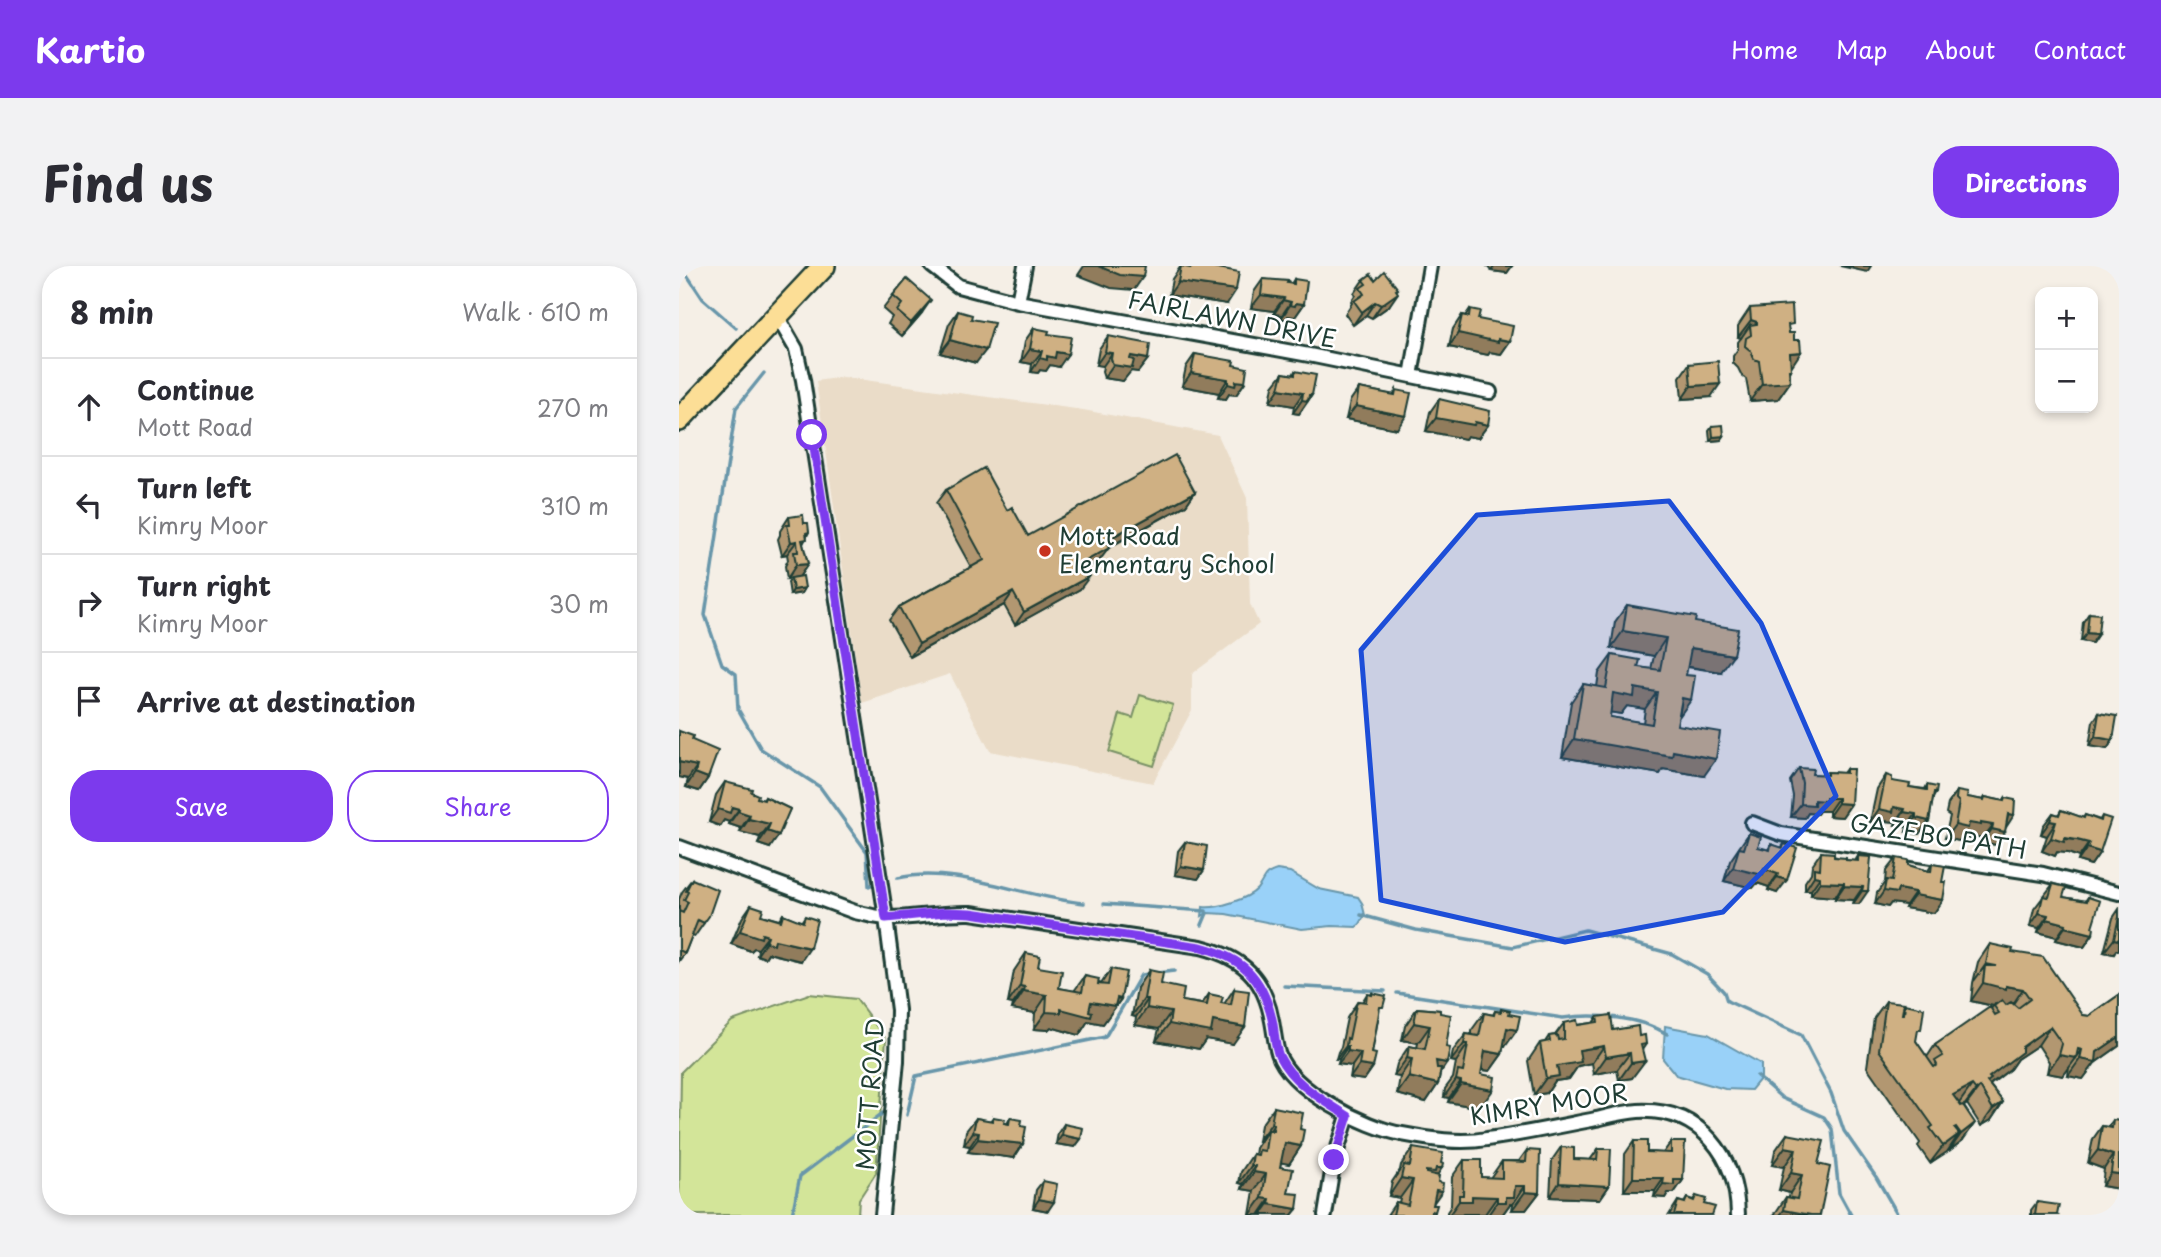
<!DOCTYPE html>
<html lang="en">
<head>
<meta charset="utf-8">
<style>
	body { margin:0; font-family:"Playpen Sans",sans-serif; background:#f2f2f3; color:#2b2b33 }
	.controls { position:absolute; right:21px; top:21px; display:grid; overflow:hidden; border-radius:14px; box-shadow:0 4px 10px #0003 }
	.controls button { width:63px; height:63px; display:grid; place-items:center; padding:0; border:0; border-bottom:2px solid #e1e1e2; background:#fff; color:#2b2b33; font:35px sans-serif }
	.stop { position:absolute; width:21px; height:21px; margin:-16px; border:5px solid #7c3aed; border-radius:50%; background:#fff }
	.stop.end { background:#7c3aed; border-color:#fff; box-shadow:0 2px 7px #0008 }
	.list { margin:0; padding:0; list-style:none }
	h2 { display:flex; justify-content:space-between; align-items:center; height:91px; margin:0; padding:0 28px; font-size:30px }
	h2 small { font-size:23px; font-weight:400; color:#7c7c81 }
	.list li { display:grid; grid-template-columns:46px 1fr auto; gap:21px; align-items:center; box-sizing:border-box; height:98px; padding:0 28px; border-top:2px solid #e1e1e2 }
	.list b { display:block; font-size:26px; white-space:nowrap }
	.list p { margin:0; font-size:23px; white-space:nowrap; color:#7c7c81 }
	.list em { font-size:23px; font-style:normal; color:#7c7c81 }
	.actions { display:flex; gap:14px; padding:21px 28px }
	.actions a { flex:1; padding:16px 0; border:2px solid #7c3aed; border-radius:28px; text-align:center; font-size:24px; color:#7c3aed }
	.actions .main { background:#7c3aed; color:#fff }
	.icon { flex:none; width:38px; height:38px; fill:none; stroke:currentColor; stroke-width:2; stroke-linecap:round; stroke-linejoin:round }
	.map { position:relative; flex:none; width:1440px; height:949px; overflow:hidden; border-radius:28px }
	header { display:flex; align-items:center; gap:42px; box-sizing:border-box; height:98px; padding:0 35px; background:#7c3aed; color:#fff }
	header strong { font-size:33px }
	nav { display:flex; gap:38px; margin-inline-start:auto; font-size:24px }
	.intro { display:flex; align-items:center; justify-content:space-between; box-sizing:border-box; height:168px; padding:0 42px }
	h1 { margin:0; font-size:49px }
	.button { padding:18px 32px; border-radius:28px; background:#7c3aed; color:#fff; font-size:24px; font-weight:700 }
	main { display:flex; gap:42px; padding:0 42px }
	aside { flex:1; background:#fff; border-radius:28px; box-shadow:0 4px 10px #0003 }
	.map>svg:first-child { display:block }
	.built { fill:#eadcc8 }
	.green { fill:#d3e599; stroke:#799166; stroke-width:2 }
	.water { fill:#99d1f8; stroke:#6896aa; stroke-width:2 }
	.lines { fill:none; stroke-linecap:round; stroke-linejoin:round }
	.stream { stroke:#6896aa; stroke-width:3.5 }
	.minor-casing { stroke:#1f3d34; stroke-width:18 }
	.trunk-casing { stroke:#1f3d34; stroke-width:26 }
	.minor { stroke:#fff; stroke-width:12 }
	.trunk { stroke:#fcde96; stroke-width:21 }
	.wall { fill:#b29771; stroke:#1f3d34; stroke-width:2; fill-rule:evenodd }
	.shaded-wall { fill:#917b5c; stroke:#1f3d34; stroke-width:2 }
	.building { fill:#cfb083; stroke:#1f3d34; stroke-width:2; fill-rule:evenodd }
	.route { stroke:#7c3aed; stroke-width:9 }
	.marked { fill:#1d4ed8; fill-opacity:0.2; stroke:#1d4ed8; stroke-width:5; stroke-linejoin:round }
	.poi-dot { fill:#c8321e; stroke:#fff; stroke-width:2.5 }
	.labels { text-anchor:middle; stroke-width:5; stroke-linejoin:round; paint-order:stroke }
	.street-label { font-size:24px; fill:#1f3d34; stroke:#fff }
	.poi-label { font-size:24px; fill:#1f3d34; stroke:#fff; text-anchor:start }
</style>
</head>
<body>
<header>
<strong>Kartio</strong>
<nav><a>Home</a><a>Map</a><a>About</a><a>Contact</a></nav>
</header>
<div class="intro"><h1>Find us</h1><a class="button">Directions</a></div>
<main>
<aside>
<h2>8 min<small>Walk · 610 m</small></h2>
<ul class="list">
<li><svg class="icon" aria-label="ahead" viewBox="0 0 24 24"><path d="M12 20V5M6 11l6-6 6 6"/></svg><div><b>Continue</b><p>Mott Road</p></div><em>270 m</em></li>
<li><svg class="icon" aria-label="left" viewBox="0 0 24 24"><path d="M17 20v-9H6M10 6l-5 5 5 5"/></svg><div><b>Turn left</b><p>Kimry Moor</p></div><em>310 m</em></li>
<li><svg class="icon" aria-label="right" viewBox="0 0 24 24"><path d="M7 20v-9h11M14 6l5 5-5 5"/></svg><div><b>Turn right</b><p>Kimry Moor</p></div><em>30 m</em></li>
<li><svg class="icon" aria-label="arrive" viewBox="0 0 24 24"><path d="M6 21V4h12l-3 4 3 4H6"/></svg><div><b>Arrive at destination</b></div></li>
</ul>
<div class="actions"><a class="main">Save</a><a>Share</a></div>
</aside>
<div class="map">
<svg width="1440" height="949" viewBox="0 0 1440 949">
	<rect width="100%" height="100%" fill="#f5efe6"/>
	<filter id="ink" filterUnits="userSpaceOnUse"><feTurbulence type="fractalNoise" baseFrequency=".0143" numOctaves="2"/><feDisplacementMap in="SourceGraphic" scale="14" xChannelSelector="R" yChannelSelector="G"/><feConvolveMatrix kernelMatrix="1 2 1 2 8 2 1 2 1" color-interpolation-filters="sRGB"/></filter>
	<g filter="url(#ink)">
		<path class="built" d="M164,111L404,144L539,169L568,232L571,338L580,358L513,408V444L474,517L311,485L271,408L183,437L137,115Z"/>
		<path class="green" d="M461,429L494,439L475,500L430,486L441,448L454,452Z
			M130,728L177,733L207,773L197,907L180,933L179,949H0L2,806L53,755Z"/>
		<path class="water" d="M598,604L611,606L640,623L679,631L683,637L686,649L681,658L677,661L653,660L623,663L547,648L528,647L523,650L524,641C537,643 569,633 578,623C587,612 582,609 598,604Z
			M986,760L1029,768L1082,798V812L1072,824L1046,823L997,809L984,793Z"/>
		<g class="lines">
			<path class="stream" d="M2,0L24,33L57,62
				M85,107L57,142L26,349L43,398L57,408L59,443L82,483L141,521L188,586L190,620L192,619
				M219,612C277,599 346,632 405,637
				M425,638L527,645
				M682,649L737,664L834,681L906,664L993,688L1028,708L1045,726L1048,735L1122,769L1152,827L1165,865L1197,911L1219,949
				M523,659L528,647
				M478,707L495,705
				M605,720L706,725
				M718,727L884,752C916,747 961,751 988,768
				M1078,810L1103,832L1145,851L1153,863L1160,927L1172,949
				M228,849L237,810L426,771L462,709L470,708
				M113,949L121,910L204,847"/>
			<defs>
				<path id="minor" d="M253,0L279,20L339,36L630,89L811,126
					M339,36L346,0
					M98,50L117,83L124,114L207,652L219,744L218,795L203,949
					M732,110L751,0
					M1073,557L1102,568L1364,608L1440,627
					M0,581L176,646C187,648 198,652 209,652C237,652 264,646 292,647L522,681C564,692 585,711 593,755C595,765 596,777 599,787C611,824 687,862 723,868C750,873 781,878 808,873C844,868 881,860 917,853C930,850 945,846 959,845C1022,842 1058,891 1059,949
					M646,949L655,894L669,850"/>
				<path id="trunk" d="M0,154L145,0"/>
			</defs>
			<use href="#minor" class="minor-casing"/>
			<use href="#trunk" class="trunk-casing"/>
			<use href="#minor" class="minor"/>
			<use href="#trunk" class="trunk"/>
		</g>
		<path class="wall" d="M502,0H529L548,38L490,29L493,13Z
			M808,0H833L828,7L812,5Z
			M584,13L612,18L615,13L625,38L616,51L609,50L607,53H602L603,49L595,48V45L572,42L575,26Z
			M684,14H696L717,25L710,40L693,52L687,49L674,59L666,48L673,37L672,35L676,29L675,27Z
			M214,30L243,47L223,70L209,58L213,51L204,43Z
			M1071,42L1110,64L1112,104L1111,106V116L1099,133L1071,135L1067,113L1063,110L1059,102L1054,97V90L1059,83V76L1062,72L1059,71V60Z
			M791,43L799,53L831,75L822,88L811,86L809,89L770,81L774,63L783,49L786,50Z
			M279,45L292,53L297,97L261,87L270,58Z
			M355,62L369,68L380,101L371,99L367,105L361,104L359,107L352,106L353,98L342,96L346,75Z
			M429,70L469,93L459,106L452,105L444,115L425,112L423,106L424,100L417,99L420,83Z
			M516,88L554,99L566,116L557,129L550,128L547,133L539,132L540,127L503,120L507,101Z
			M1010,98L1032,131L1003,133L1001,111Z
			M616,105L633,129L620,148L614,147L615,140L591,136L594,120L604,107L614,109Z
			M680,122L714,129L717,124L718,163L667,153L671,135Z
			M760,133L809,159L799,172L788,170L786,173L747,165L751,146Z
			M1033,160L1045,170L1042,174L1031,175L1030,164Z
			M267,224L328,244L349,270L516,226L507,239L429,282L420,295L407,303L401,323L336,359L325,339L231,391L210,354L220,341L292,301L257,237Z
			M110,251L125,257L130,266L124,278L129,298L120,311L126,322L123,327L111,329L109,316L112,312L118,311L108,313L106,300L109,294L108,288L103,289L99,273L101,269V265Z
			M948,339L1016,356L1042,406L1008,401L998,459L1025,510L984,503L981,508L883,491L892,436L904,418L918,421L920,407L933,389L959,401L972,403L975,390L932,382L936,356ZM948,440L966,443L964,457L931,451V446L942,448Z
			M1410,347L1419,368L1413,377L1402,375L1404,356Z
			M1420,447L1434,474L1428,483L1410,480L1414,456Z
			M0,465L13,474L29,512L20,525L7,521L9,513L0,511Z
			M1120,502L1133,508L1147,509L1148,506L1164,507L1167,503L1172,538L1163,551L1150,550V545H1140L1138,548L1129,547L1126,552L1112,551L1114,530L1111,515Z
			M1207,509L1213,515L1230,521L1246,523L1248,519L1257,527L1254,532L1250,555L1240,568L1227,566L1228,561L1216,559L1217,556L1207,555L1204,559L1191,556L1198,523Z
			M46,516L78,532L84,534L86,531L111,543L91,582L79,578L81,571L61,566L62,562L50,558V556L45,554L41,560L30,556L37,529Z
			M1278,525L1288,531L1304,534L1306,531L1324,535L1326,532V566L1317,579L1304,576V572L1294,570L1292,573L1283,571L1280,575L1266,572L1271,550L1267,547L1269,538Z
			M1382,544L1404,552L1406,549L1421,554L1423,550L1421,586L1412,599L1399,595L1400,591L1389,587L1378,586L1376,590L1363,585L1368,570L1362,568L1364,560L1374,547L1379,549Z
			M1070,567L1079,581L1089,584L1092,578L1102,582L1105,578L1098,627L1089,624L1090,621L1078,617L1074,622L1045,615L1051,595Z
			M506,576L525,604L519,613L496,609L499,585Z
			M1142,586L1167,594L1176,595L1179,590L1192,591L1180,638H1174L1175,634L1156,633V631L1132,629V624H1126V616L1132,607L1133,599Z
			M1217,592L1229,599L1249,605L1253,598L1263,616L1264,634L1255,647L1226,642L1227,639L1212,637L1209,641L1196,638L1198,627L1206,616L1207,605Z
			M13,613L25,657L16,670L13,669L6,687L0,695V633L3,626Z
			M1374,618L1384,631L1406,635L1409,631L1414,668L1405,681L1377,674L1378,671L1359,666L1360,662L1351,660L1355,643Z
			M72,639L82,649L100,654L104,648L122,656L126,650L122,695L89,687L86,692L78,689L79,683L75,682L72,685L52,678L63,652Z
			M1440,643V684H1437L1435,688L1425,686L1434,652Z
			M1311,678L1333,686L1404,749L1410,750L1440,729V780L1416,797L1404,813L1389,810L1390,801L1384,810L1368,807L1370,796L1359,779L1338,793L1331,803L1311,819L1324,836L1312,854L1302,860L1288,838L1285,840L1284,874L1270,885L1269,884L1251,897L1239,880L1241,877L1188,801L1195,752L1207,735L1224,742L1226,738L1237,771V775L1248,791L1256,779L1312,743L1314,740L1292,735L1294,717L1299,696Z
			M347,687L380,722L395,725L406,710L422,718L432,703L442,733L424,758L409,755L400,769L372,761L369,764L355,763L356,747L333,743L334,738L329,737L335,705Z
			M470,704L482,718L503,735L523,738L530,728L542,737L545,738L555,723L554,778L527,773L520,783L477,775L480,763L456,759L457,751L453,750L458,722Z
			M693,727L700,748L693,787L694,801L685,814L671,812L673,800L659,798L660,793H657L659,786L662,781L668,752L679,735L683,736L688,728L692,729Z
			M738,742L761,744V808L759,818L747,836L718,828L721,811L715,810L718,798L730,780L738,782L739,777L723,774L726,760Z
			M822,743L826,781H824L823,788L811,805L802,804L801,842L769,836L770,832L765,831L766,823L774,812L777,796L772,795L774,785L787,768L792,769V765L805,747L814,749L816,745L821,746Z
			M918,751L934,764L960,770L967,778L963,784L953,812L940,814L938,804L915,808L913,797L899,800L890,813L876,815L868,827L855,829L849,795L861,777L866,776L870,770L876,769L885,757L899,759L914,757Z
			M595,841L621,863L622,880L610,898L602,896L601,901L609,927L618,943L613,949H571L575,925L563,923L564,918L560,917L562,906L574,888L576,889L577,882L581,876L579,875L582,859Z
			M314,851L328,858L331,852L342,860L344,878L335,892L289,886L291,880L285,879L287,865L297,852L311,855Z
			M1434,854L1440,855V923L1423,920L1425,903L1409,897L1414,873L1423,860L1429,861Z
			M385,858L402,873L396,881L377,878L379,867Z
			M1108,868L1139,898L1141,949H1095L1107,931H1110L1111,927L1100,924L1105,901L1093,899L1096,885Z
			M955,875L968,886L984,887L992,876L1004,914L995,927H989L986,932L975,931L976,925H945L946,888Z
			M882,881L895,893L911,894L919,883L930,920L921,933L871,931L873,894Z
			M734,882L759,909L754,939L756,946L754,949H708L717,936L720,937L721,932L710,930L713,916L721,904L722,899Z
			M848,884L860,927L847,944H833L834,938H831L823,949L784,948L783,949H768V946L772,940L773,911L785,894L802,911L811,912L823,895H840Z
			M364,915L369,945L354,942L357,924Z
			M1017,930L1025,938L1033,949H990L999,935L1005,937L1008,932L1014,934Z
			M1358,936L1378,949H1352V944Z"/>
		<path class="shaded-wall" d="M405,0H419L464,11L455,24L432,22L399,9Z
			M816,0H833L828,7L812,5Z
			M1161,0H1192L1188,6Z
			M499,16L557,24L548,38L490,29Z
			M719,23L713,31L719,27L710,40L693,52L702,39Z
			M582,29L605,32L595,45L572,42Z
			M252,34L243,47L223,70L232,57Z
			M604,34L612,36L603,49L595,48Z
			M696,36L687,49L674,59L683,46Z
			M617,37L625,38L616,51L609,50L607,53H602L611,39Z
			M1072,54L1078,56L1072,65L1071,59L1062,72L1059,71Z
			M779,67L819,73L831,75L822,88L811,86L809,89L770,81Z
			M271,74L307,84L297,97L261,87Z
			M351,83L363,85L353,98L342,96Z
			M377,86L389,88L380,101L371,99L367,105L361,104L359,107L352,106L361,92Z
			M426,86L433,87L424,100L417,99Z
			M1122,86L1110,104L1111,87Z
			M452,90L469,93L459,106L452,105L444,115L425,112L434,99Z
			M1110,104H1112L1104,116H1111L1099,133L1071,135L1083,118Z
			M512,107L549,113L540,127L503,120Z
			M557,115L566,116L557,129L550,128L547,133L539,132L549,118Z
			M1041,118L1032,131L1003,133L1012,120Z
			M600,123L624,127L615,140L591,136Z
			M630,129H633L620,148L614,147L623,134Z
			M677,140L727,150L718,163L667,153Z
			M757,152L796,156L809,159L799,172L788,170L786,173L747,165Z
			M1045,170L1042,174L1031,175L1034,171Z
			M516,226L507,239L417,288L426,275Z
			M118,275L108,288L103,289L112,276Z
			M430,282L420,295L394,310L403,297Z
			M129,298L120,311L108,313L117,299Z
			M411,310L401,323L336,359L345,346Z
			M126,322L123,327L111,329L114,324Z
			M334,326L325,339L231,391L240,378Z
			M944,365L987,372L975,390L932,382Z
			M1408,367L1419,368L1413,377L1402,375Z
			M1012,382L1054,389L1042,406L999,399Z
			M956,422L978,426L966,443L948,440L942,448L922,445L934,427Z
			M1003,432L1012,434L1000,451Z
			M1416,471L1434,474L1428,483L1410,480Z
			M895,473L994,485L1037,493L1025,510L984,503L981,508L883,491Z
			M0,496L18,500L9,513L0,511Z
			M16,507L29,512L20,525L7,521Z
			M1147,532H1159L1150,545H1140L1138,548L1129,547L1126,552L1112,551L1122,538Z
			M1159,537L1172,538L1163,551L1150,550Z
			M53,541L60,543L50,556L45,554L41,560L30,556L39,543Z
			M1215,541L1226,543L1217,556L1207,555L1204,559L1191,556L1200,543Z
			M59,545L71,549L62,562L50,558Z
			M1225,546L1237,548L1228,561L1216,559Z
			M1329,548L1335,549L1326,563Z
			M1237,552L1250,555L1240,568L1227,566Z
			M70,553L91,558L81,571L61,566Z
			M1371,555L1377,556L1368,570L1362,568Z
			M1290,557H1302L1314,559L1304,572L1294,570L1292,573L1283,571L1280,575L1266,572L1276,559Z
			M1313,563L1326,566L1317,579L1304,576Z
			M88,565L100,569L91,582L79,578Z
			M1372,572L1398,574L1410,577L1400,591L1389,587L1378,586L1376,590L1363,585Z
			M1408,582L1421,586L1412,599L1399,595Z
			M502,600L525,604L519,613L496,609Z
			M1054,602L1085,603L1099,608L1090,621L1078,617L1074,622L1045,615Z
			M1135,610L1141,611L1132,624H1126Z
			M1098,611L1108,614L1098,627L1089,624Z
			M1141,616L1165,617L1156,631L1132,629Z
			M1165,620L1184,621L1175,634L1156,633Z
			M1219,623L1236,626L1227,639L1212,637L1209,641L1196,638L1205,625Z
			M1183,625H1189L1180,638H1174Z
			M1236,629L1264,634L1255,647L1226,642Z
			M1360,647L1369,649L1360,662L1351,660Z
			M1368,653L1387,658L1378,671L1359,666Z
			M1386,661L1414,668L1405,681L1377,674Z
			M61,665L83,668L89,670L79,683L75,682L72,685L52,678Z
			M1435,673L1440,674V684H1437L1435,688L1425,686Z
			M96,674L131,682L122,695L89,687L86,692L78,689L87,676Z
			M1307,698L1317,700L1327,720L1344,723L1332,741L1316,738L1315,740L1292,735L1304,717L1306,700L1295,715Z
			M341,720L346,721L334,738L329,737Z
			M345,725L368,729L356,747L333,743Z
			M438,732L442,733L424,758L409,755L400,769L372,761L369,764L355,763L367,746L382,743L412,736Z
			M465,733H469L457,751L453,750Z
			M468,742L492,746L480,763L456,759Z
			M534,755L566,761L554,778L527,773L520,783L477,775L490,758Z
			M735,757L751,760L739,777L723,774Z
			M1371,761L1359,779L1338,793L1331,803L1305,823L1310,811L1343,781Z
			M828,762L838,764L826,781L816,779Z
			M1440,771V780L1416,797L1404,813L1389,810L1401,793L1418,786Z
			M785,778H789L777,796L772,795Z
			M667,780H669L660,793H657Z
			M925,780L913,797L899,800L890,813L876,815L868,827L855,829L867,812L878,800L900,784Z
			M1399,783L1403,784L1384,810L1368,807L1380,789Z
			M669,785L682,787L673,800L659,798Z
			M806,785L823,788L811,805L794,802Z
			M951,787L938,804L915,808L927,791Z
			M728,792L733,793L721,811L715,810Z
			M757,795L768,797L756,815Z
			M966,795L953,812L940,814L952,797Z
			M680,799L694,801L685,814L671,812Z
			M730,811L759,818L747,836L718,828Z
			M777,814L782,815L770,832L765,831Z
			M782,818L814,824L801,842L769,836Z
			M1293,819L1281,836L1262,847L1274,829Z
			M1301,821L1288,838L1284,841L1297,824Z
			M1324,836L1312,854L1302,860L1314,843Z
			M1296,857L1284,874L1270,885L1282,868Z
			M592,858H595L589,868V864L581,876L579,875Z
			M294,866L300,867L291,880L285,879Z
			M1280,868L1268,886L1251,897L1264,880Z
			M383,869L402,873L396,881L377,878Z
			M299,873L344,878L335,892L289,886Z
			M606,877L622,880L610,898L593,895Z
			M1106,881L1117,883L1105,901L1093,899Z
			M1419,884L1434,889L1425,903L1409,897Z
			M572,900H576L564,918L560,917Z
			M757,902H763L751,920L735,922L747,905Z
			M575,906L587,908L575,925L563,923Z
			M1112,907L1123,909L1111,927L1100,924Z
			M1432,907L1440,908V923L1423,920Z
			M722,912L734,914L721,932L710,930Z
			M954,912H985L976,925H945Z
			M995,914H1004L995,927H989L986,932L975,931L984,918Z
			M880,917L930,920L921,933L871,931Z
			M836,920H846L834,938H831L823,949H809L818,936Z
			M757,924L763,925L751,942Z
			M846,926L860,927L847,944H833Z
			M793,930L818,931L806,948H784L783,949H770L780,935Z
			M583,932L591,933L580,949H571Z
			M360,933L375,936L369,945L354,942Z
			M590,938L618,943L613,949H582Z
			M1105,944L1132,949H1101Z"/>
		<path class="building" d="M419,0H466L464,11L441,9Z
			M502,0L512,2L513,0H529L560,6L557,24L499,16Z
			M705,5L719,23L717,24L719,27L702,39L696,36L683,46L675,35L685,28L681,22L687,18L684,14L692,8L696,14Z
			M228,13L252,34L232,57L218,45L223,38L214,30Z
			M584,13L609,15L608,17L615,18V13L628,15L625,38L617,37L616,40L611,39L612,36L604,34L605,32L582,29Z
			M1113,39L1114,58L1109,59L1110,67H1115V74H1121L1122,86L1111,87L1112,104H1110L1111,116L1083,118L1080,95L1075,93L1072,85L1066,80L1067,72L1072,69L1071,59L1078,58V56L1072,54L1071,42Z
			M791,43L801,45L799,53L834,60L831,75L819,73V76L779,67L783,49L790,51Z
			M279,45L293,49L292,53L315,57L307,84L271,74Z
			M355,62L370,65L369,68L392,71L389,88L377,86L376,92L368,90V94L361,92L363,85L351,83Z
			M429,70L471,78L469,93L452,90L451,93L455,94L453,102L434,99L432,93L433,87L426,86Z
			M516,88L555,95L554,99L568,102L566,116L557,115L556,120L549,118V113L512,107Z
			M1039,95L1041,118L1012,120L1010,98Z
			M616,105L637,109L633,129H630L629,135L623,134L624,127L600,123L604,107L616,109Z
			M680,122L716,129L717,124L732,127L727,150L677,140Z
			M760,133L811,145L809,159L796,156L795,159L757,152Z
			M1044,159L1045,170L1034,171L1033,160Z
			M496,189L516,226L426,275L430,282L403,297L411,310L345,346L334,326L240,378L220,341L305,294L267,224L305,202L328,244L333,241L349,270Z
			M124,249L125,257H129L130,266L127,267L128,273L123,274L129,298L117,299L115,286H119L118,275L112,276L108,259H111L110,251Z
			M124,310L126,322L114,324L112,312Z
			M948,339L1017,351L1016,356L1059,363L1054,389L1012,382L1007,409L1016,410L1012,434L1003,432L998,459L1041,466L1037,493L994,485L993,490L895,473L904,418L927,422L933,389L961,394L959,401L981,404L987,372L944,365ZM956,422L978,426L973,458L931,451L934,427L955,431Z
			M1410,347L1421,348L1419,368L1408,367Z
			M1420,447L1438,450L1434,474L1416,471Z
			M0,465L14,470L13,474L39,485L29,512L16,507L18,500L0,496Z
			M1120,502L1134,503L1133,508L1148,509V506L1167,507V503H1174L1172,538L1159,537V532H1147V535L1135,534V539L1122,538L1123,517Z
			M1207,509L1213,511V515L1231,518L1230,521L1248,524V519L1258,521L1257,527H1255L1250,555L1237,552V548L1225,546L1226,543L1215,541L1214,546L1200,543Z
			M46,516L73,523L72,526L79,529L78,532L85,534L86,531L111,543L100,569L88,565L91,558L70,553L71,549L59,545L60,543L53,541L51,547L39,543Z
			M1278,525L1289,527L1288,531L1305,534L1306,531L1325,535L1326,532L1336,534L1335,549L1329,548L1326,566L1313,563L1314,559L1302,557V559L1290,557L1289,562L1276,559L1280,536L1277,533Z
			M1382,544L1405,552L1406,549L1422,555L1423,550L1432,553L1421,586L1408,582L1410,577L1398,574L1386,572L1385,576L1372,572L1377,556L1371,555L1374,547L1380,549Z
			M1070,567L1082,571L1079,581L1091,584L1092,578L1104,582L1105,578L1118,582L1108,614L1098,611L1099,608L1085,603L1084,609L1054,602L1060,582L1065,583Z
			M506,576L528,580L525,604L502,600Z
			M1142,586L1155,587V591L1167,592V594L1179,595V590L1192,591L1189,625H1183L1184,621L1165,620V617L1141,616V611L1135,610V602L1141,603Z
			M1217,592L1229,594V599L1252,606L1253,598L1266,600L1263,616H1267L1264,634L1236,629V626L1219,623L1218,627L1205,625L1207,614L1213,615Z
			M13,613L39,624L30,650L25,657L19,654L6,687L0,684V645L4,647L9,636L5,634L9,626L7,625Z
			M1374,618L1387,621L1384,631L1408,635L1409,631L1421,635L1413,661L1415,662L1414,668L1386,661L1387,658L1368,653L1369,649L1360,647L1364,630L1370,631Z
			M72,639L84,643L82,649L102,655L104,648L124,656L126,650L138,654L131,682L96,674L95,679L87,676L89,670L83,668L82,672L61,665Z
			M1440,651V674L1435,673Z
			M1311,678L1334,683L1333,686L1364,691L1404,749L1410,750L1440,729V771L1418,786L1417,796L1401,793L1403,784L1399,783L1397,792L1380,789L1383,778L1371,761L1343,781V786L1310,811L1312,813L1308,816L1324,836L1314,843L1301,821L1297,824L1293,819L1274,829L1282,840L1284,839L1296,857L1282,868L1277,861L1275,862L1280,868L1264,880L1251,862L1254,860L1200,784L1207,735L1225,737L1223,748H1225L1226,738L1245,742L1242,764H1239L1237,775L1255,801L1258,799L1256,795L1264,790L1256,779L1311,741L1316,749L1320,747L1315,740L1323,734L1327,739L1332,736L1339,742L1351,733L1344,723L1327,720V723L1304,717L1306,700H1317L1307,698Z
			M347,687L361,690L359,701L383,705L380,722L403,726L406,710L420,713L419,718L429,719L432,703L447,706L442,733L438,732L436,740L412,736L410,745L413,746L412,751L382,743V747L367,746L368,729L345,725L346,721L341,720Z
			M470,704L484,707L482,718L505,723L503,735L528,739L530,728L544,731L542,737L552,739L555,723L570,725L566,761L534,755L532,766L490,758L492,746L468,742L469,733H465Z
			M693,727L707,730L704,741H701L693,787L697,788L694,801L680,799L682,787L669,785V780H667L668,772L670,773L677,739L679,735L687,736L688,728L693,729Z
			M738,742L761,744V747L772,749L767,781L771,782L768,797L757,795L758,802H762L759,818L730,811L733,793L728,792L730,780L746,783L751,760L735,757Z
			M822,743L831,745L830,748L841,750L838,764L828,762L823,788L806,785L802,808L816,811L814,824L782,818V815L777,814L779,805L784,806L789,778H785L787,768L800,770L805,747L815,749L816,745L822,746Z
			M932,749L934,764L959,760L960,770L966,769L967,778L962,779L966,795L952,797L951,787L927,791L925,780L900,784L902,796L878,800L880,810L867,812L861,777L871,775L870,770L878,769L879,774L885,773V757L898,754L899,759L919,756L918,751Z
			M595,841L624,847L621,863L625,864L622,880L606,877L601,901L614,903L609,927L620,928L618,943L590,938L591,933L583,932L587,908L575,906L576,900H572L574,888L579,889L580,884L586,885L589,864L594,865L595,858H592Z
			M314,851L326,853L325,857L330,858L331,852L343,854L342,860L347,861L344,878L299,873L300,867L294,866L297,852L314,855Z
			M1434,854L1440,855V908L1432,907L1434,889L1419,884L1423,860L1433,862Z
			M385,858L404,862L402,873L383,869Z
			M1108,868L1145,875L1139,898L1151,901L1141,949H1132L1105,944L1107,931L1118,933L1123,909L1112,907L1117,883L1106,881Z
			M955,875H968V886L992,887V876H1006L1004,914H995V919L984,918L985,912H954Z
			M882,881L895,882V893L918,894L919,883H932L930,920L880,917Z
			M734,882L764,887L762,897L764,898L763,902H757L756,906L747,905V907L760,910L759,916L764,917L763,925L757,924L754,939H758L756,946L753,945L752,949H714L717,936L729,939L734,914L722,912L725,899L731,900Z
			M848,884L861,885L860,927L846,926V920H836L835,931H827V936H818V931L793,930V935H780V929H784L785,894H802V911L823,912V895L847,896Z
			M364,915L378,918L375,936L360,933Z
			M1017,930L1027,933L1025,938L1036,941L1033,949H995L999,935L1006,937L1008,932L1015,935Z
			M1358,936L1380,939L1378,949H1356Z"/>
	</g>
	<g class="lines" filter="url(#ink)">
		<path class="route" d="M133,169L207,652L266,646L292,647L522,681C563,692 583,710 593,753C596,765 595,779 600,790C614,818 644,834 669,850L655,894"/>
	</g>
	<path class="marked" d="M990,235L1082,357L1157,530L1044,646L886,676L702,634L682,384L798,249Z"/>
	<circle class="poi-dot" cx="366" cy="285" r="7"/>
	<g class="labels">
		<g class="street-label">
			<text transform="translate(553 54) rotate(11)" y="8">FAIRLAWN DRIVE</text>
			<text transform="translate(1259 571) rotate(9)" y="8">GAZEBO PATH</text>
			<text transform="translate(192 828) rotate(-86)" y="8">MOTT ROAD</text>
			<text transform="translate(870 839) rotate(-9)" y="8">KIMRY MOOR</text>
		</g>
		<g class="poi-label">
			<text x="380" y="279">Mott Road<tspan x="380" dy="28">Elementary School</tspan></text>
		</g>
	</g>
</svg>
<div class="controls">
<button>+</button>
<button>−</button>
</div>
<div class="stop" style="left:133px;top:169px"></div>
<div class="stop end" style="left:655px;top:894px"></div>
</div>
</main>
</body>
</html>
